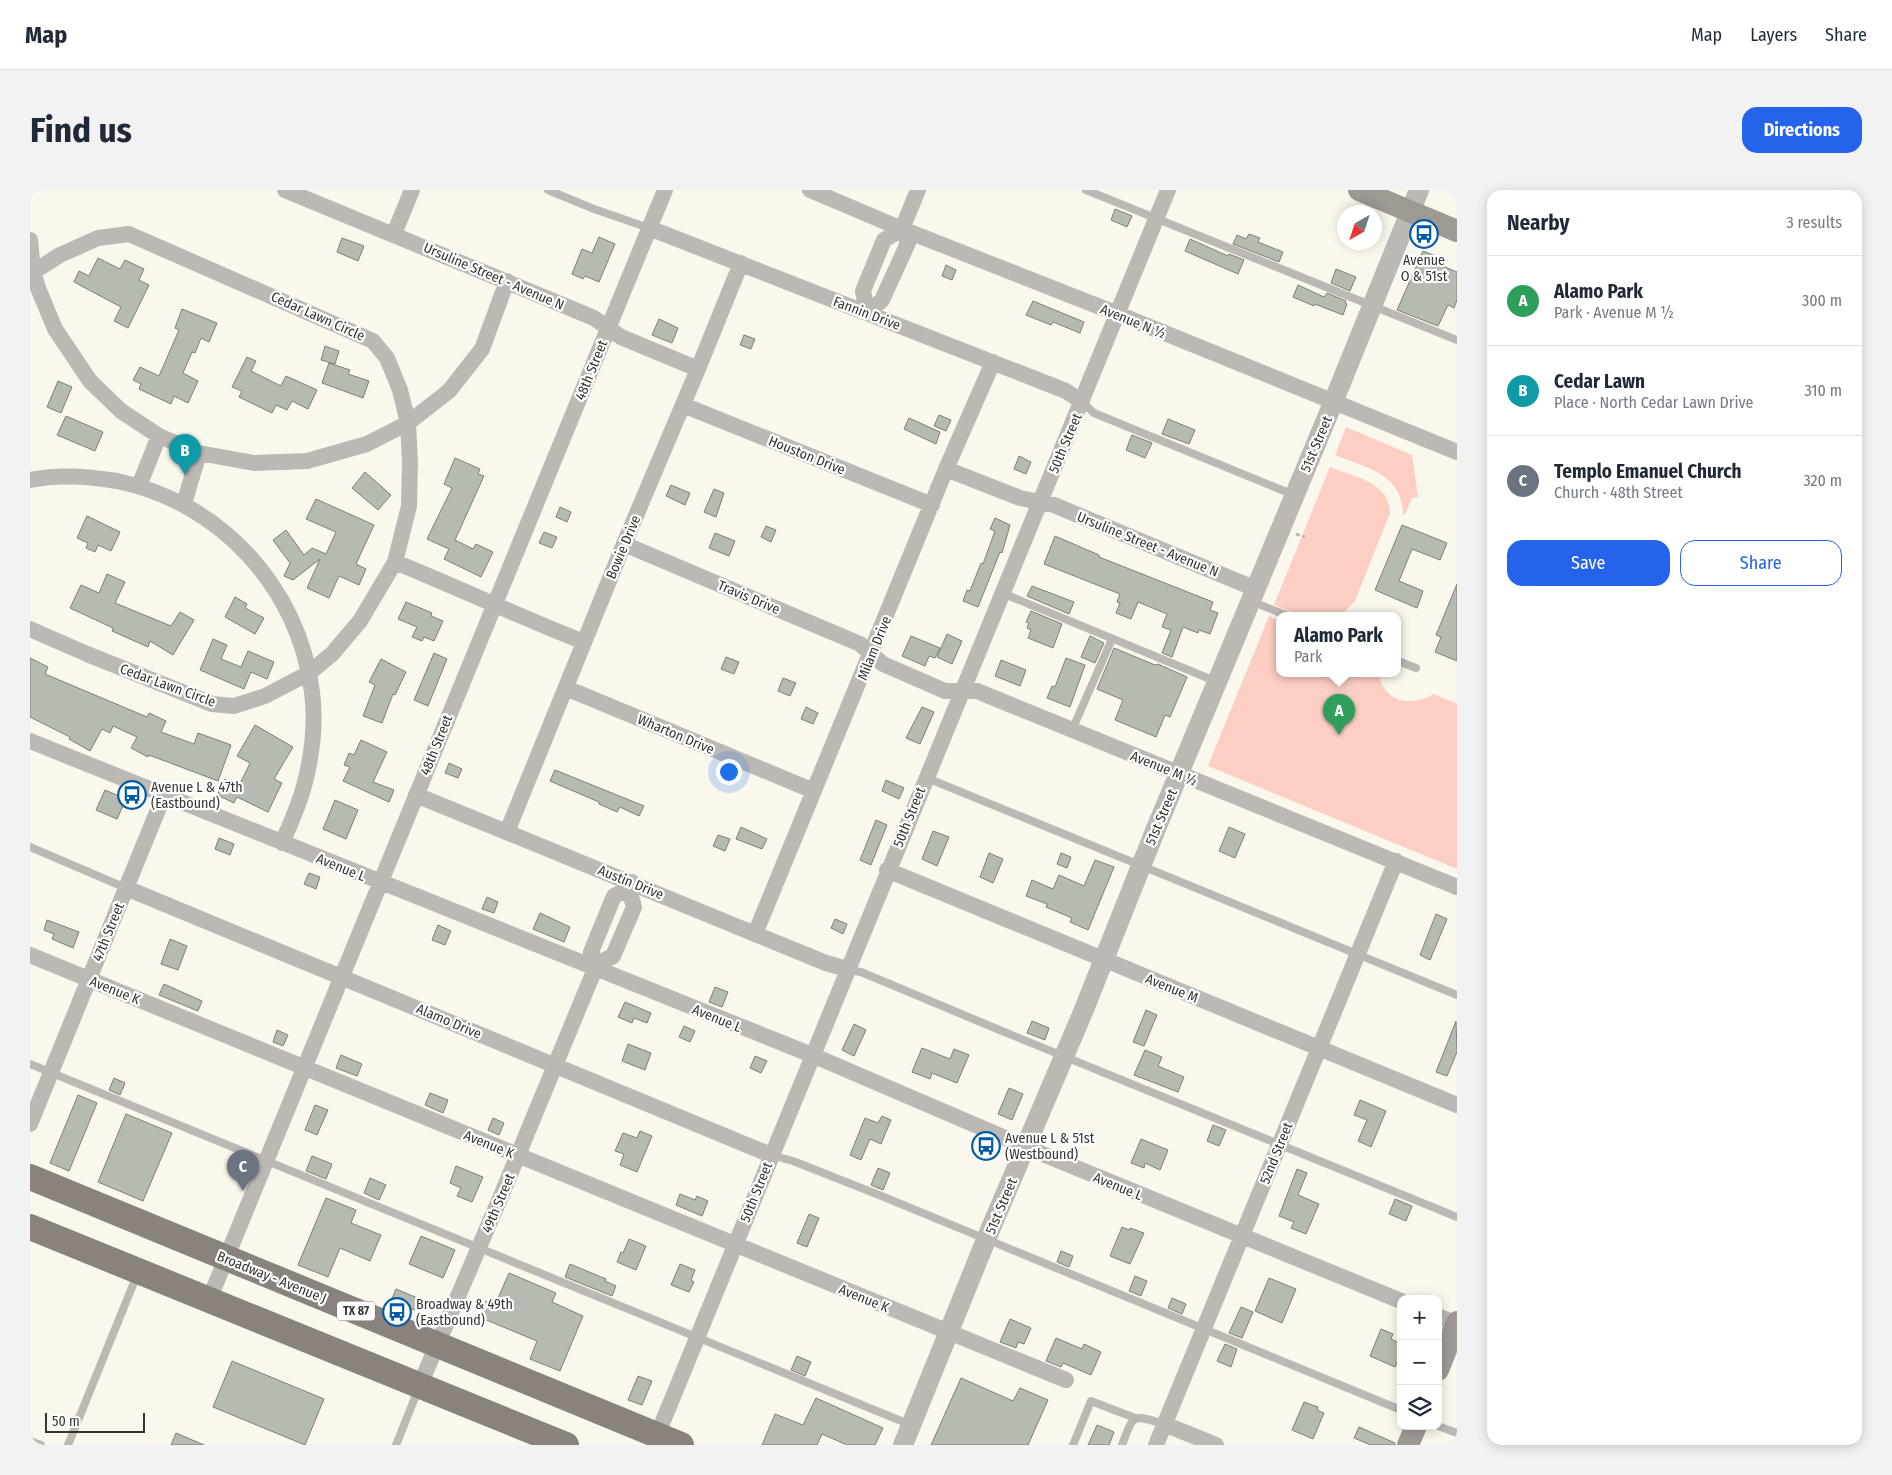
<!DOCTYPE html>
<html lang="en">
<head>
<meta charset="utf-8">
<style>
	body { margin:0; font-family:"Fira Sans Condensed",sans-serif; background:#f2f2f3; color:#1f2937 }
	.controls { position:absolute; right:15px; bottom:15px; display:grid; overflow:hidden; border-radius:10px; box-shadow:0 2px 12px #0003 }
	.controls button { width:45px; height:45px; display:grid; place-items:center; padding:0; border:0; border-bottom:1px solid #e0e1e3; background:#fff; color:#1f2937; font:25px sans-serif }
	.compass { position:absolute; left:1307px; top:15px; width:45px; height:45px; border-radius:50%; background:#fff; box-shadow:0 2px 12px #0003; rotate:219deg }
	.scale { position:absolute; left:15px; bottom:12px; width:100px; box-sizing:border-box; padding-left:5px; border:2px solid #353430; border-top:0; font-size:14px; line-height:18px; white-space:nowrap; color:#353430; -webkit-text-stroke:4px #fff; paint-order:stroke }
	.you { position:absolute; left:698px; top:581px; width:18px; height:18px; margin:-12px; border:4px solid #fff; border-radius:50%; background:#1a73e8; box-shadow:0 0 0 8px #1a73e833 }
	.badge { display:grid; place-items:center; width:32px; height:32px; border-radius:50%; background:#2563eb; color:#fff; font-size:16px; font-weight:700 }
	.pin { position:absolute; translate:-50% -41px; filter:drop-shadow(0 1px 2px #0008) }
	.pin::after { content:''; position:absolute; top:26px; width:18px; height:15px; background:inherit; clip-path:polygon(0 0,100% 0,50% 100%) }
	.popup { position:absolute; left:1246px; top:422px; width:125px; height:65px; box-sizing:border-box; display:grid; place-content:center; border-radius:10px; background:#fff; filter:drop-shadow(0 1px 4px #0005); font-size:16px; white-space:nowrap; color:#747a83 }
	.popup b { font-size:19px; color:#1f2937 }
	.popup::after { content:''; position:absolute; left:50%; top:100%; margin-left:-10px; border:10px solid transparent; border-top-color:#fff }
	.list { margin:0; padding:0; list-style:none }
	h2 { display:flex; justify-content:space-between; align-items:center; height:65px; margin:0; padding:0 20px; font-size:21px }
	h2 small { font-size:16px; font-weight:400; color:#747a83 }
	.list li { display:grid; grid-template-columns:32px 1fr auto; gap:15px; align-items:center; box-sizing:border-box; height:90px; padding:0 20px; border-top:1px solid #e0e1e3 }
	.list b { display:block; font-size:19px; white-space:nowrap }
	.list p { margin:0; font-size:16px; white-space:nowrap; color:#747a83 }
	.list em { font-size:16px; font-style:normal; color:#747a83 }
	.actions { display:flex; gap:10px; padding:15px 20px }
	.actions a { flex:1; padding:11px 0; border:1px solid #2563eb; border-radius:15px; text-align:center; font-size:18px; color:#2563eb }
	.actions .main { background:#2563eb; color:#fff }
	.icon { flex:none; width:28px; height:28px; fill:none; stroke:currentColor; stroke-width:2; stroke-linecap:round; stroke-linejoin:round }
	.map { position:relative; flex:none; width:1427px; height:1255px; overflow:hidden; border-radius:15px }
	header { display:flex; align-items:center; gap:30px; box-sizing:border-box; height:70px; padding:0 25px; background:#fff; border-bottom:1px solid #e0e1e3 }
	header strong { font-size:24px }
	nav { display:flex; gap:28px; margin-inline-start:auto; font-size:18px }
	.intro { display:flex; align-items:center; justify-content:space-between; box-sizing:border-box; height:120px; padding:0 30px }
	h1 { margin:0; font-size:35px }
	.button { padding:12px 22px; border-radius:15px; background:#2563eb; color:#fff; font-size:18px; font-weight:700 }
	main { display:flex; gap:30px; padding:0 30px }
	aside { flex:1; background:#fff; border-radius:15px; box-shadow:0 2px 12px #0003 }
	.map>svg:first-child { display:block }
	.green { fill:#fdcec4 }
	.building { fill:#b6bbb1; stroke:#7c8177 }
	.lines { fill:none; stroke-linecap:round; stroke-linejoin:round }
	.path { stroke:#b7b4ac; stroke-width:2.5; stroke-dasharray:4 2.5; stroke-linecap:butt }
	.service { stroke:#bcb8b4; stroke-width:8 }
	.minor { stroke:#bcb8b4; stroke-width:16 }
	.tertiary { stroke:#bcb8b4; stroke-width:20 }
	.secondary { stroke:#9f9994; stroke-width:22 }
	.primary { stroke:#8a837d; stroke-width:26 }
	.labels { text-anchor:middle; stroke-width:4.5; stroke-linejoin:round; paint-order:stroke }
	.shield { fill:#fff; stroke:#72716e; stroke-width:1 }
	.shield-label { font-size:12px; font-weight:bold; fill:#353430 }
	.poi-label { font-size:14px; fill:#353430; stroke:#fff; text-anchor:start }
	.street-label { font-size:14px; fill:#353430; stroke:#fff }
</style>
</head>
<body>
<header>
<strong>Map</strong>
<nav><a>Map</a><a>Layers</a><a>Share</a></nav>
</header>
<div class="intro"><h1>Find us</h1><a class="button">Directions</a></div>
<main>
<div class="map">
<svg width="1427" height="1255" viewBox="0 0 1427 1255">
	<rect width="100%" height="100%" fill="#faf7ec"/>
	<path class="green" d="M1316,237L1382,265L1388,307L1382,308L1375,325H1373C1373,284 1337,278 1305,265Z
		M1300,277C1324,287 1360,292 1360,323L1325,411L1310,426H1271L1244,415Z
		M1239,426L1250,431V484H1349C1354,513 1381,517 1404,504L1427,514V679L1178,576Z"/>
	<path class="building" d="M1085,19L1102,26L1097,37L1081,30Z
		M1219,44L1230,48L1228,52L1253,62L1249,72L1203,54L1207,45L1216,49Z
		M569,47L585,54L569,92L555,86L553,89L542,84L552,59L562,63Z
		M312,48L334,56L328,71L307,62Z
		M1160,49L1198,66L1199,64L1214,70L1208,84L1155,61Z
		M1393,61L1411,68L1408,74L1427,82V110L1424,118L1418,115L1408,136L1367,120Z
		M68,68L90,79L95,70L114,79L109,90L119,95L98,138L84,131L91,117L44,92L49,81L59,86Z
		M916,75L926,80L922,90L912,86Z
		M1306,79L1326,87L1320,101L1301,93Z
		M1268,95L1294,107L1297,103L1316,111L1315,113L1317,114L1313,125L1285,114L1284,116L1263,107Z
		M1003,111L1054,132L1050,143L1023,132L1021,135L996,125Z
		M152,119L187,133L179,152L171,148L165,163L162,162L153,183L168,191L158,213L144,206L141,214L109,199L111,194L103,190L110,177L129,186L149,140L145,138Z
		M629,129L648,138L642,153L622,145Z
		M714,145L725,149L721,159L710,155Z
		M295,156L309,161L305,174L291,170Z
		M217,167L226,171L221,181L251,196L256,186L287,200L278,219L262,211L257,220L246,215L242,223L209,207L212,201L202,197Z
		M299,173L320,180L318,184L339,191L333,208L292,193Z
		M28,191L42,197L31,223L17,217Z
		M909,225L921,230L916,241L904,236Z
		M36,226L73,242L65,261L27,245Z
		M879,228L910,242L906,254L874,239Z
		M1138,229L1165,240L1159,254L1132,244Z
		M1102,245L1122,253L1115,268L1096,260Z
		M989,266L1001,272L996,284L984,279Z
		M425,268L450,279L448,284L454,286L425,350L443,359L446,354L463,362L451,387L414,369L419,359L397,349L422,298L414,294Z
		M335,282L361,305L348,320L322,298Z
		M641,295L660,303L655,315L636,306Z
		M684,299L694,303L686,327L674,322Z
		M286,309L344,335L326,374L336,379L329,395L309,386L299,408L277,398L290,369L263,390L254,386L260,373L243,350L256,340L274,365L282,358L296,364L306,342L276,329Z
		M530,317L541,322L537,332L526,327Z
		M57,326L90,342L81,361L68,355L65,362L56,358L58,353L47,348Z
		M965,328L980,335L972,363L970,362L948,417L933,411L937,400L940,401L951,373L953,374L965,341L960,339Z
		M1372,335L1417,353L1410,370L1382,359L1369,391L1393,401L1387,418L1345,400Z
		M736,336L746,340L741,352L731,347Z
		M514,342L527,347L522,358L509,353Z
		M685,343L705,351L699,366L679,358Z
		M1025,346L1069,365V367L1183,412L1180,420L1188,423L1180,444L1169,440L1168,443L1153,437L1142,467L1132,463L1141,440L1132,437L1137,424L1108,412L1101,429L1086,423L1090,413L1087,412L1090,404L1014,374Z
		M77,384L95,392L85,413L141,436L150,422L164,430L143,465L120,451L118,457L82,441L83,438L40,418L51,395L69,403Z
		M1427,394V471L1405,462L1411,447L1406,445Z
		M1002,396L1044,412L1039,424L997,406Z
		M205,407L217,414L215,418L234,428L225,444L195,427Z
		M376,412L402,423L401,426L413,431L404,451L394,447L392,451L382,447L387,437L368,429Z
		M1001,421L1032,434L1023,458L998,448L1001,440L997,438L999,433L996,432Z
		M917,444L932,451L922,474L907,467Z
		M881,446L910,458L905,468L899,466L895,476L872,466Z
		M1060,446L1074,453L1065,473L1051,467Z
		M183,449L197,455L191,469L211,477L218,461L244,472L237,489L221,482L214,499L170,480Z
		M1084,458L1125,475L1128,474L1157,487L1140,527L1135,525L1126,547L1085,530L1093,510L1067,499Z
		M404,463L417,469L398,516L384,510Z
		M696,467L709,472L704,484L691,479Z
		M0,468L18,477L15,484L117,527L119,523L136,531L131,542L164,554L168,543L201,555L188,591L119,565L118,567L101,558L107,547L83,536L80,543L72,539L60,561L39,549L40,547L0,527Z
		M1036,468L1055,475L1040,517L1017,508L1022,496L1025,497Z
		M351,469L376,482L365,505L363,504L352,533L333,526L345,495L339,492Z
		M971,470L996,480L990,496L965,486Z
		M753,488L766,493L760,506L748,501Z
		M776,517L788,523L783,534L771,529Z
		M892,517L904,522L890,554L876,548Z
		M225,535L263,557L244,589L252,593L238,622L207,607L204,613L187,605L195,589L209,596L220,573L207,566Z
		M331,550L357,562L343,592L364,600L359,612L313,591L320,577L314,575L319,563L324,565Z
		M419,573L432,579L428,588L415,583Z
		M525,580L614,616L609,626L590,617L587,622L569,614V612L520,591Z
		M856,590L874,598L869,609L852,601Z
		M75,600L96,609L87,629L66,620Z
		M305,610L328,620L316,649L293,639Z
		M846,630L857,635L841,675L830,670Z
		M711,637L737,649L732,659L706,649Z
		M1199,637L1215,644L1205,668L1189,661Z
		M903,641L919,647L907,676L892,669Z
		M688,645L700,649L695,661L683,656Z
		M189,648L204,654L200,665L185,659Z
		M959,663L973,669L963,693L950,687Z
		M1031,663L1041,667L1037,678L1027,674Z
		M1065,670L1084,677L1058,740L1040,732L1042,728L1016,717L1017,714L996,706L1002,690L1023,699L1029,685L1054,696Z
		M279,683L290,687L286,699L274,694Z
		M457,707L468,712L464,723L452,719Z
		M510,723L540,737L534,752L503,739Z
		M1406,724L1417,729L1400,770L1390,765Z
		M805,729L817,734L813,744L801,738Z
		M17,730L49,742L43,758L22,749L24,744L14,740Z
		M408,735L421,741L415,755L402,750Z
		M140,749L157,756L148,780L131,774Z
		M134,794L172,811L168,821L129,805Z
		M685,797L698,802L692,817L679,812Z
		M595,812L621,823L617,833L604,828L602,833L588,827Z
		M1116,820L1127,825L1114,856L1103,852Z
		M1002,831L1019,838L1015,850L997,843Z
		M1426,831L1427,862L1417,886L1406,882Z
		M824,834L836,840L824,866L812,860Z
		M654,836L665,841L660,852L649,847Z
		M247,840L258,845L253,856L243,852Z
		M598,854L621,863L615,880L592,871Z
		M892,858L920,869L924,859L939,865L927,893L902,883L900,889L882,882Z
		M1115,860L1132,867L1128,876L1154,887L1148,902L1104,885Z
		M311,865L332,874L327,886L306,878Z
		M725,866L737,871L731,883L720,878Z
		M84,888L95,893L90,905L79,900Z
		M979,898L993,904L982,930L968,924Z
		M400,903L418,910L413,923L395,915Z
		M48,905L67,913L39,981L20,973Z
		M1330,910L1356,921L1341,957L1328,951L1337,930L1324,925Z
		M285,915L298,920L287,945L275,940Z
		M96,924L142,943L113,1011L68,992Z
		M852,926L861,930L851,954L840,949L831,970L820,965L835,928L848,933Z
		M463,928L474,933L469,945L458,940Z
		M1183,935L1196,940L1189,956L1177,951Z
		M610,941L622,946L607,982L590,975L594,964L585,961L593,943L607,948Z
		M1111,949L1138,960L1130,980L1115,973L1114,978L1101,973Z
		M282,966L302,974L296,989L276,981Z
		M426,976L453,987L442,1012L427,1006L431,998L420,993Z
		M848,978L860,983L853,1000L841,995Z
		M1267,979L1277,983L1268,1005L1289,1014L1276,1044L1261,1038L1264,1032L1249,1026Z
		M340,988L356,995L349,1010L334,1003Z
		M650,1004L665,1010L667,1006L678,1011L672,1026L646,1015Z
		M296,1008L326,1020L321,1033L351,1045L340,1071L310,1058L298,1087L268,1075Z
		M1365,1009L1382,1016L1376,1031L1359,1024Z
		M779,1024L789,1028L777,1057L767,1053Z
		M1092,1037L1099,1040L1100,1038L1114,1043L1100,1074L1080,1066Z
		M391,1046L425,1060L413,1088L379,1074Z
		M599,1049L616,1056L606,1080L587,1072L591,1062L593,1063Z
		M1031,1061L1043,1066L1039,1077L1027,1072Z
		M540,1074L576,1089L575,1091L586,1096L582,1106L535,1087Z
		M650,1074L665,1080L661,1090L664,1092L659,1102L641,1095Z
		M479,1083L526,1103L522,1112L553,1126L530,1181L500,1169L507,1151L449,1127L456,1111L465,1115Z
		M1105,1086L1117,1091L1111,1106L1099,1101Z
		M1239,1088L1266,1099L1252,1133L1225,1121Z
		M366,1099L390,1109L385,1120L361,1111Z
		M1142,1108L1156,1114L1152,1124L1138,1118Z
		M1211,1117L1223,1122L1212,1148L1199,1143Z
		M980,1129L1001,1138L994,1154L988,1152L986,1158L970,1152Z
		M1351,1139L1363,1144L1361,1149L1371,1154V1163L1365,1177L1340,1166Z
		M1026,1148L1052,1159L1054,1154L1071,1162L1061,1185L1033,1173L1031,1177L1016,1171Z
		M1195,1154L1207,1159L1201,1177L1187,1171Z
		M767,1166L781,1172L775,1186L761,1180Z
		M202,1171L294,1209L275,1255L183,1217Z
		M608,1186L622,1191L612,1215L598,1210Z
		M931,1188L983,1211L990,1198L1018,1210L998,1255H901Z
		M786,1208L853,1238L845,1255H817L792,1244L787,1255H732L745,1224L773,1235Z
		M1274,1212L1288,1217L1287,1220L1294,1223L1283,1249L1262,1240Z
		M1067,1235L1084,1242L1079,1255H1058Z
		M1329,1237L1365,1253V1255H1341L1324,1248Z
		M146,1243L174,1255H141Z"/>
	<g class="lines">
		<path class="path" d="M1266,344L1275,347"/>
		<path class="service" d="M518,0L564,19L619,38
			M1056,0L1427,150
			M1052,212L1064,223L1264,305
			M972,403L1185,491
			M1221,411L1258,426
			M1368,471L1386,478
			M1042,540L1082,449
			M897,588L1427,805
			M0,657L96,698
			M818,780L831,782L972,841L1427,1027
			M0,874L881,1235
			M741,965L763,971L849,1005L1371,1220
			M1408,1236L1427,1243
			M0,1251L11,1255
			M38,1255L107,1085
			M366,1255L388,1200
			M1043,1255L1061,1211L1105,1228
			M1092,1255C1104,1224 1101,1224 1134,1234"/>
		<path class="minor" d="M255,0L564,128L591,147L668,179
			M780,0L872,39L1088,124L1427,262
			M619,38L1036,201L1052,212
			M872,39L878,53L852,110L837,123L833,101L854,50L872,39L888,0
			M364,44L382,0
			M0,50L3,81L8,98L25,139L60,191L91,221L129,246L169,263L224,273L277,271L337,254L378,233L419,201L452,159L477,91
			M0,84L30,65L68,48L99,44L343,151L357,168L370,200L378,233L380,273L379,316L365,372L330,431L302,464L279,483L235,506L204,516L182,514L57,464L0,439
			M653,215L902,315
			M916,279L990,308L1024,315L1226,399
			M0,290C29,284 58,286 87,291C190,312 269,397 282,502C286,533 282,566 274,596C269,615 260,635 252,653
			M109,296L129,246
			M154,314L169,263
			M594,354L830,454L853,474L915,501H947L1427,697
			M365,372C429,398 490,427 554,452
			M536,498L784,601
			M0,551L782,865L1015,965L1371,1111
			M386,605L796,773L817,779
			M477,642L594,354L668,179L711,73
			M857,680L1427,915
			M96,698L741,965
			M725,744L916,279L963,172
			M0,765L1036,1190
			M567,774L561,762L584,706L599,699
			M0,934L134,605
			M179,1110L635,0
			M1408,1126L1427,1134
			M390,1195L471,1006L567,774L583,766L604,717L599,699L602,692
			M1134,1234L1186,1255
			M624,1253L1138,0
			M1126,1255L1366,671"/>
		<path class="tertiary" d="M873,1255L960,1040L1053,822L1125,641L1298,225L1389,0"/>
		<path class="secondary" d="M1329,0L1427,41
			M1408,1180L1427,1132
			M1378,1255L1386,1236"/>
		<path class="primary" d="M0,987L651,1255
			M0,1037L536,1255"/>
	</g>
	<defs>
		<symbol id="bus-ring" viewBox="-11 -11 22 22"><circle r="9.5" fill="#fff" stroke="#005aa8" stroke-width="1.5"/><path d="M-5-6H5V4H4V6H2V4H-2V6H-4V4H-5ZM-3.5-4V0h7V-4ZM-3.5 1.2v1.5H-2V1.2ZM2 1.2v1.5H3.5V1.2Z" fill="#005aa8"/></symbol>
	</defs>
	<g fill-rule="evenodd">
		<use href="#bus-ring" x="1378" y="28" width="32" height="32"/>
		<use href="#bus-ring" x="86" y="589" width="32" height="32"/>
		<use href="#bus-ring" x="940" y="940" width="32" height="32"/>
		<use href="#bus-ring" x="351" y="1106" width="32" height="32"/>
	</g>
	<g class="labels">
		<rect class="shield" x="307" y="1111.5" width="38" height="19" rx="4"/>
		<g class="shield-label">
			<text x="326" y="1125">TX 87</text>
		</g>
		<g class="poi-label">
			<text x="1394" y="75" text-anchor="middle">Avenue<tspan x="1394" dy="16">O &amp; 51st</tspan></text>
			<text x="121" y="602">Avenue L &amp; 47th<tspan x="121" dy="16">(Eastbound)</tspan></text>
			<text x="975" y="953">Avenue L &amp; 51st<tspan x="975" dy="16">(Westbound)</tspan></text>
			<text x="386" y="1119">Broadway &amp; 49th<tspan x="386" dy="16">(Eastbound)</tspan></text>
		</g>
		<g class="street-label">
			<text transform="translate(464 86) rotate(23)" y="5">Ursuline Street - Avenue N</text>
			<text transform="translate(837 123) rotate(21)" y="5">Fannin Drive</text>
			<text transform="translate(288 126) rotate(24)" y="5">Cedar Lawn Circle</text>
			<text transform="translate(1103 131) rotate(22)" y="5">Avenue N ½</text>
			<text transform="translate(561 180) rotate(-68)" y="5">48th Street</text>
			<text transform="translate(1035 253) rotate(-67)" y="5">50th Street</text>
			<text transform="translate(1286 254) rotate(-67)" y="5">51st Street</text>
			<text transform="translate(777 265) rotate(22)" y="5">Houston Drive</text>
			<text transform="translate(1118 354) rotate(22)" y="5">Ursuline Street - Avenue N</text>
			<text transform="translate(593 357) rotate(-67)" y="5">Bowie Drive</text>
			<text transform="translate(719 407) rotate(23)" y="5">Travis Drive</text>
			<text transform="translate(844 458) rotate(-68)" y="5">Milam Drive</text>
			<text transform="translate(138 495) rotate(20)" y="5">Cedar Lawn Circle</text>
			<text transform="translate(646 544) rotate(23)" y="5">Wharton Drive</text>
			<text transform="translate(406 555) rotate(-68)" y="5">48th Street</text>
			<text transform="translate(1134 578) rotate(22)" y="5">Avenue M ½</text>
			<text transform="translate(879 627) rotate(-68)" y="5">50th Street</text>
			<text transform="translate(1131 627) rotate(-67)" y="5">51st Street</text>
			<text transform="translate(311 677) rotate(22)" y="5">Avenue L</text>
			<text transform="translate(601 692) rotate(22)" y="5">Austin Drive</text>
			<text transform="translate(78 742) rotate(-68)" y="5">47th Street</text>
			<text transform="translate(1142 798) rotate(22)" y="5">Avenue M</text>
			<text transform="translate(85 800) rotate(22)" y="5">Avenue K</text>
			<text transform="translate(687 828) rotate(22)" y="5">Avenue L</text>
			<text transform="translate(419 831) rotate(23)" y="5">Alamo Drive</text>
			<text transform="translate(459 954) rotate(22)" y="5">Avenue K</text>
			<text transform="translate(1246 963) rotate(-68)" y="5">52nd Street</text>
			<text transform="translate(1088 996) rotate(22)" y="5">Avenue L</text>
			<text transform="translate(726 1002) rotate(-68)" y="5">50th Street</text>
			<text transform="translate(468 1013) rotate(-67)" y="5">49th Street</text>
			<text transform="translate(971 1016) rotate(-67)" y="5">51st Street</text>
			<text transform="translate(242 1087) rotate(22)" y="5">Broadway - Avenue J</text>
			<text transform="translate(834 1108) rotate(22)" y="5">Avenue K</text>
		</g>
	</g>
</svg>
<div class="controls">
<button>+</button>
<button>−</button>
<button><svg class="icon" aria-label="layers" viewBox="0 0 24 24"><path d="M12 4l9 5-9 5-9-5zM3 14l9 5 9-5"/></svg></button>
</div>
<svg class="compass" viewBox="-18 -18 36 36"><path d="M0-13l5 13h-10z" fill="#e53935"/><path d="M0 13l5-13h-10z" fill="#747a83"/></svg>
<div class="scale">50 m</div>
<div class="you"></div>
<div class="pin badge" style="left:1309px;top:545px;background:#2e9e5b">A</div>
<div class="popup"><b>Alamo Park</b>Park</div>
<div class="pin badge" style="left:155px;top:285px;background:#0f9aa8">B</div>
<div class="pin badge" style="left:213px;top:1001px;background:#6b7280">C</div>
</div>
<aside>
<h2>Nearby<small>3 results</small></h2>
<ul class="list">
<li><span class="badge" style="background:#2e9e5b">A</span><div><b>Alamo Park</b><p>Park · Avenue M ½</p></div><em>300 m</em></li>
<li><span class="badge" style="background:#0f9aa8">B</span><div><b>Cedar Lawn</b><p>Place · North Cedar Lawn Drive</p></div><em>310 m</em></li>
<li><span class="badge" style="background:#6b7280">C</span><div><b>Templo Emanuel Church</b><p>Church · 48th Street</p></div><em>320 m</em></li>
</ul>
<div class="actions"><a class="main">Save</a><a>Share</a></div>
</aside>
</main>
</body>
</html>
